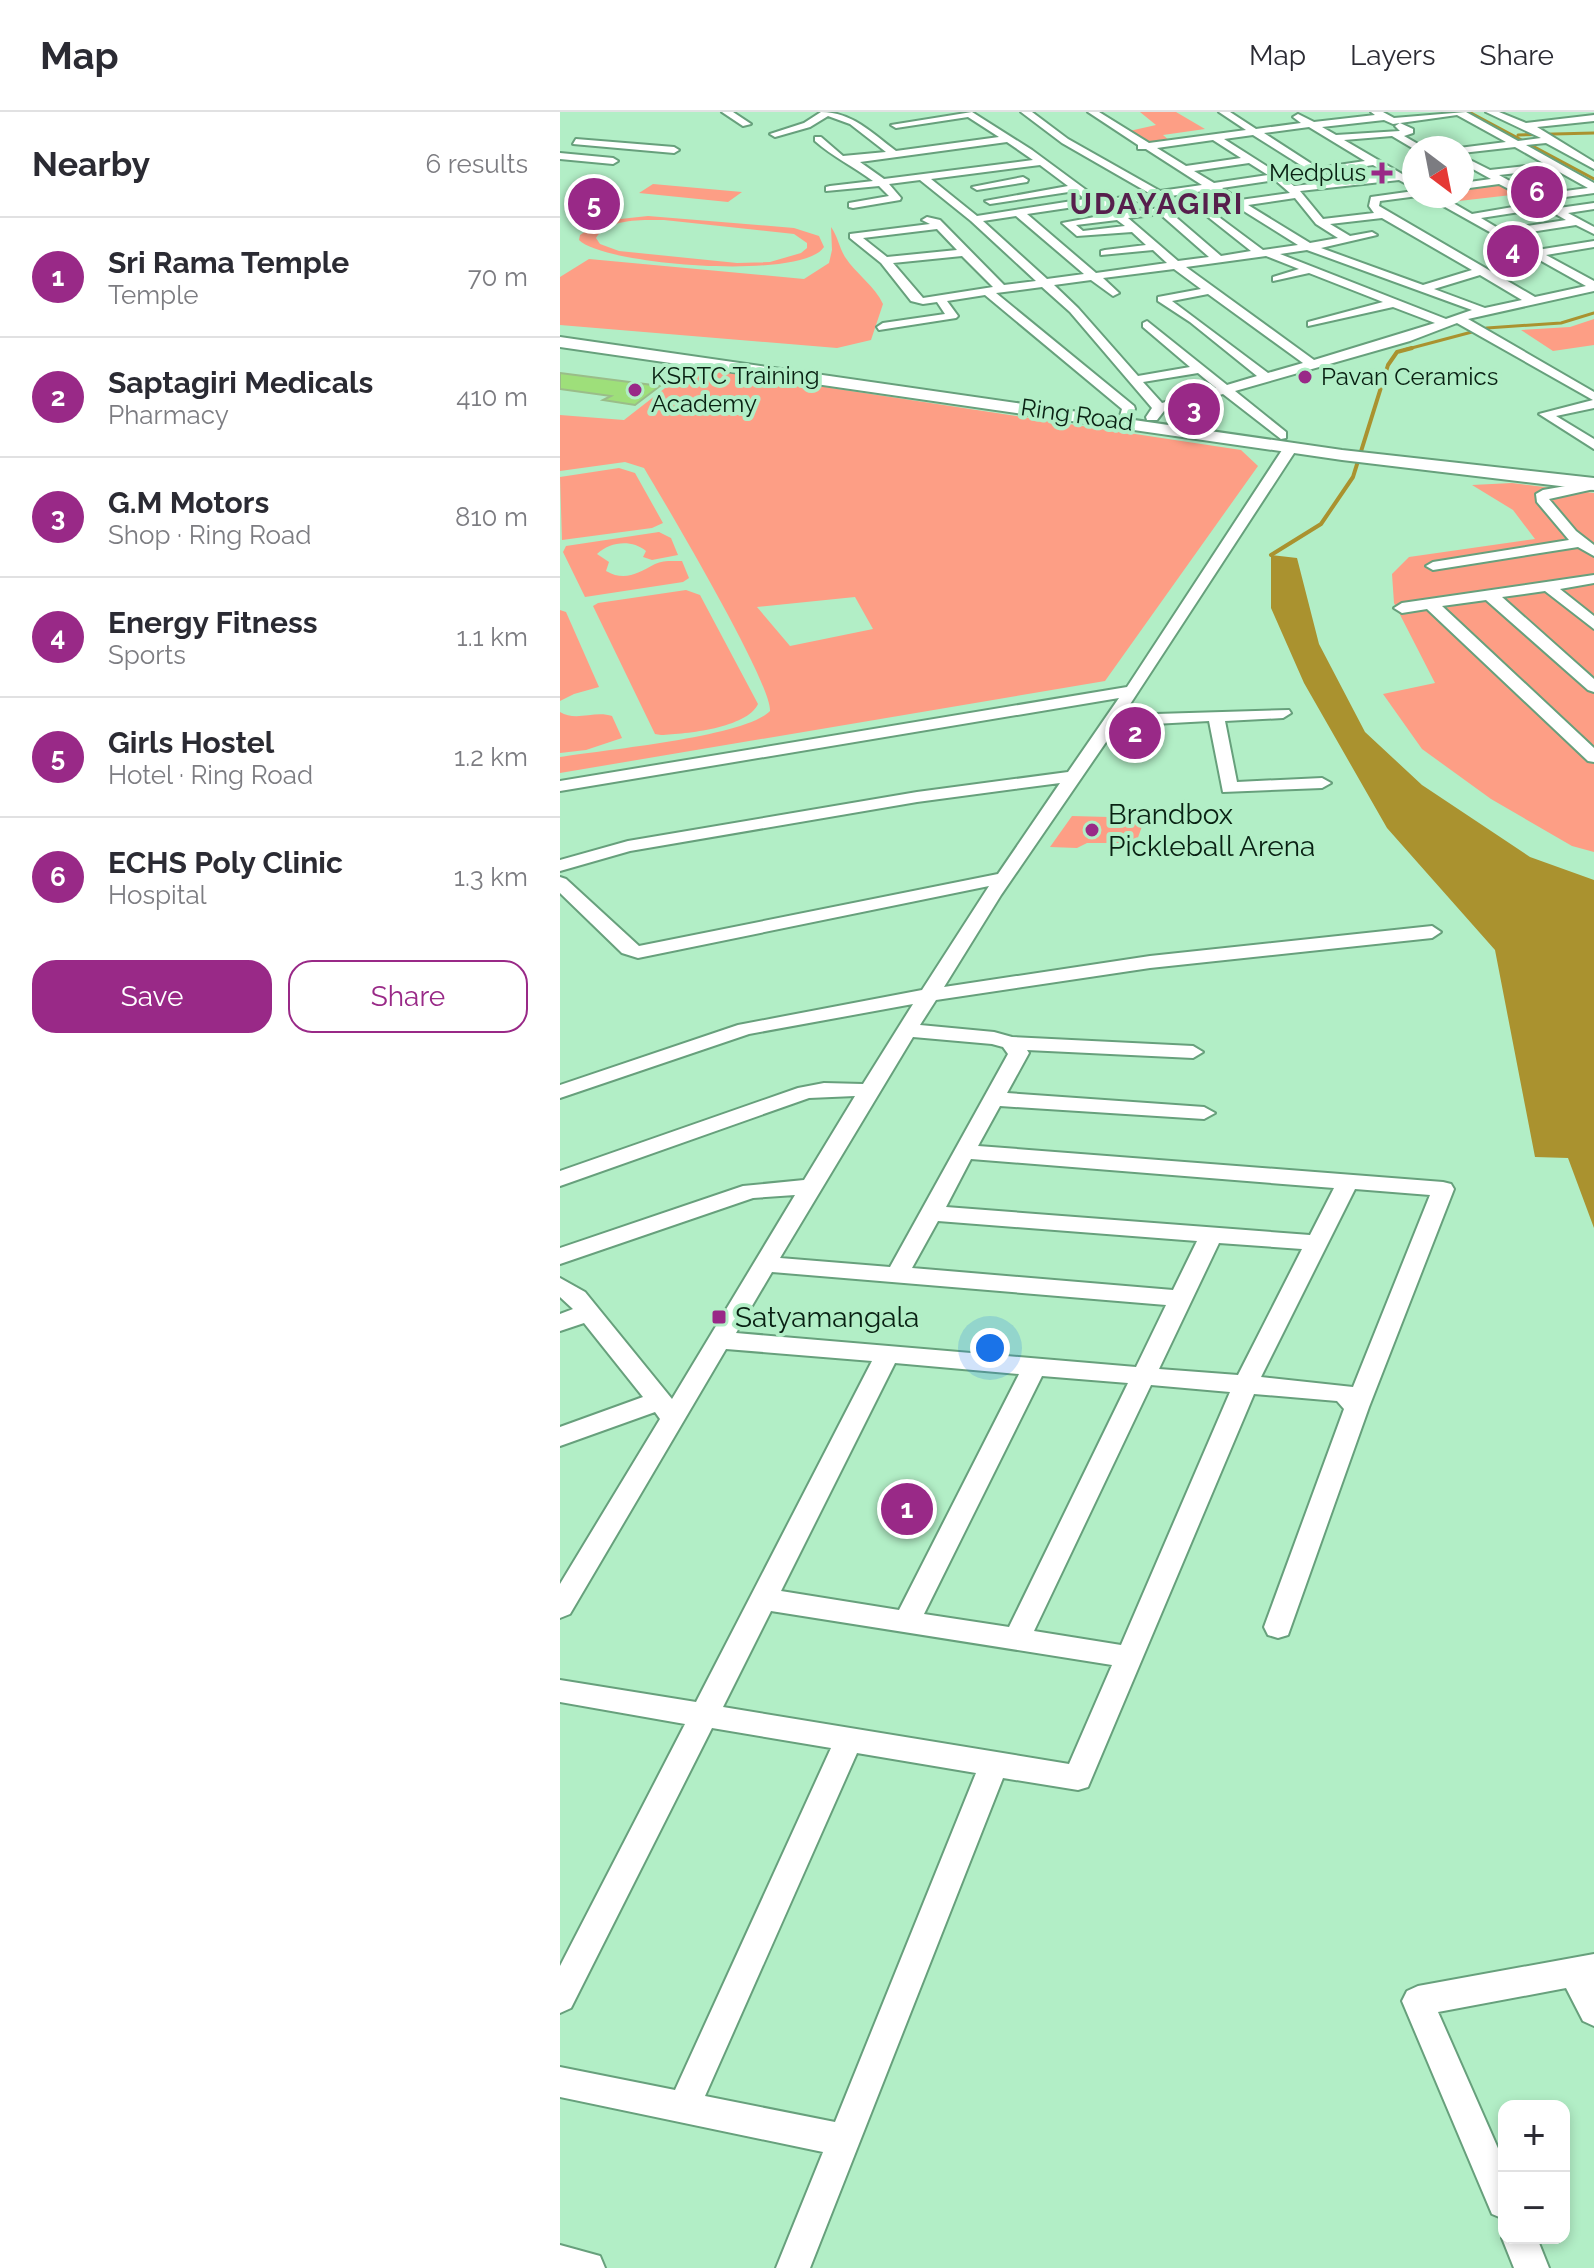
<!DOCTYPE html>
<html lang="en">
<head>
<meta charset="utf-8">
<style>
	body { margin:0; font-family:Raleway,sans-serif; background:#f7f7f7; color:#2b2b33 }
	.controls { position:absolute; right:24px; bottom:24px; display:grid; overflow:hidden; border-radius:16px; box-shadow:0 4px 12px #0003 }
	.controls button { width:72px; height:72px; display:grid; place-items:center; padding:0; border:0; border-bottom:2px solid #e1e1e2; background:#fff; color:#2b2b33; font:40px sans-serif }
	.compass { position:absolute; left:842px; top:24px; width:72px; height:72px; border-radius:50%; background:#fff; box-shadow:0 4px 12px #0003; rotate:148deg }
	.you { position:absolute; left:430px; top:1236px; width:28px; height:28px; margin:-20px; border:6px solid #fff; border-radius:50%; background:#1a73e8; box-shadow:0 0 0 12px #1a73e833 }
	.badge { display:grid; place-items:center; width:52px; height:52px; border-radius:50%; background:#992987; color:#fff; font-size:26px; font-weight:700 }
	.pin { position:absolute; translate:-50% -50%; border:4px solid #fff; box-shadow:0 2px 8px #0006 }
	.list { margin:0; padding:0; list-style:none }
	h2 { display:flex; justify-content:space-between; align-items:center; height:104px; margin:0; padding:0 32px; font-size:34px }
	h2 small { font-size:26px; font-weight:400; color:#7c7c81 }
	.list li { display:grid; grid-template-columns:52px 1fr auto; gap:24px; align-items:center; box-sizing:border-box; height:120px; padding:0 32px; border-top:2px solid #e1e1e2 }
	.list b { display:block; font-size:30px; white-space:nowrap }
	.list p { margin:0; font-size:26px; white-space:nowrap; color:#7c7c81 }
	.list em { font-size:26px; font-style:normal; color:#7c7c81 }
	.actions { display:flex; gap:16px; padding:24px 32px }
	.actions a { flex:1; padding:18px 0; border:2px solid #992987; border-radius:24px; text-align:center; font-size:28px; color:#992987 }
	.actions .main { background:#992987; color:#fff }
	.map { position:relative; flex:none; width:1034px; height:2156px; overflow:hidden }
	header { display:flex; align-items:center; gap:48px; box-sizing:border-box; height:112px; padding:0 40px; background:#fff; border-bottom:2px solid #e1e1e2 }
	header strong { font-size:38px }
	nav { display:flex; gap:44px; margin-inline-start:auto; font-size:28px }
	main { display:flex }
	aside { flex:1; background:#fff }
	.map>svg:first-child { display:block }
	.green { fill:#fd9e85; fill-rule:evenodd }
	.water { fill:#aa922f }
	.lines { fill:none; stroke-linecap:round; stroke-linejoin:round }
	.stream-far1 { stroke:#aa922f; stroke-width:3 }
	.stream { stroke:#aa922f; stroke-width:4 }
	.building { fill:#9edf7a; stroke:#9abd89; stroke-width:2 }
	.minor-casing { stroke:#67a07c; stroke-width:4 }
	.major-casing { stroke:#67a07c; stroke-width:4 }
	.minor { fill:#fff; fill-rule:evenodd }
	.major { fill:#fff; fill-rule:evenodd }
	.poi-dot { fill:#992987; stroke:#b2eec6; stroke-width:3 }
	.labels { text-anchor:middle; stroke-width:8; stroke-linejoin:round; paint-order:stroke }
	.far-poi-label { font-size:24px; fill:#092113; stroke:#b2eec6; text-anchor:start }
	.far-street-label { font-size:24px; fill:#092113; stroke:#b2eec6 }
	.poi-label { font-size:28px; fill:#092113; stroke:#b2eec6; text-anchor:start }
	.far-district-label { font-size:30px; font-weight:bold; letter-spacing:2px; fill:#561f4c; stroke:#b2eec6 }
</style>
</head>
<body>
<header>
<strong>Map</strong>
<nav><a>Map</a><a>Layers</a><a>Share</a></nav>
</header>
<main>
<aside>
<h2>Nearby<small>6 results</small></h2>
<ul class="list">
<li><span class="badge">1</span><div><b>Sri Rama Temple</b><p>Temple</p></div><em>70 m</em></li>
<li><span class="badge">2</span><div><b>Saptagiri Medicals</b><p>Pharmacy</p></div><em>410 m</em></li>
<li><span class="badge">3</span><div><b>G.M Motors</b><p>Shop · Ring Road</p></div><em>810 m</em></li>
<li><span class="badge">4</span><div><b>Energy Fitness</b><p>Sports</p></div><em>1.1 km</em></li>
<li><span class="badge">5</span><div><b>Girls Hostel</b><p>Hotel · Ring Road</p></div><em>1.2 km</em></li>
<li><span class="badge">6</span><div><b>ECHS Poly Clinic</b><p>Hospital</p></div><em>1.3 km</em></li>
</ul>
<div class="actions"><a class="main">Save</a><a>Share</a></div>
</aside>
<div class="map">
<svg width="1034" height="2156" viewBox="0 0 1034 2156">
	<rect width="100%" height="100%" fill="#b2eec6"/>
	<path class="green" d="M580,0H616L645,17L603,23L611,30L587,33L565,20L596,13Z
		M940,71L960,82L899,89L890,84H902V76Z
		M93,72L182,80L168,90L79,81Z
		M88,104L234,116L259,124L264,135C242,169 43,153 19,128L20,123L35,113L51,108ZM104,108L234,122L247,131V136L241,141L210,150L177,151L59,139L40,132L36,126C48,106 83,108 104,108Z
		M271,115C278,125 279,135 285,145C296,162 315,174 323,192L311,228L277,236L0,213V165L29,147L244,167L269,151L272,138Z
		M1034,207V233L993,239L961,218L1010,215Z
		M132,255L681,338L698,354L545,569L0,661V645C42,638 185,625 210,599C212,571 105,391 84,356L65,350L0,359V303L64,308ZM295,485L313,517L230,534L197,495Z
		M59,356L75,361L103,411L92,416L2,428L0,365Z
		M952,371L1034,381V740L1012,734L931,687L862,637L823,582L875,571L834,491L832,462L849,445L975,427L953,398L912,373Z
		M99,420L111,426L118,443L92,448L83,445L86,439C71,427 50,430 37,442L49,450L46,459C65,470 78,461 95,452C103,448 113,449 122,449L129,466L123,470L25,485L3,440L6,434Z
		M126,478L140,483L198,592C187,616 126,622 101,623L95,622L33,494L38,491Z
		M0,498L6,500L39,575L14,582L0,589Z
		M0,600C16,610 35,598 52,604L62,626L26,638L0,641Z
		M512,704L585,706L576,731H527L517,736L490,735Z"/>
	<path class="water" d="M711,443L737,446L759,532L805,620L862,673L970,745L1034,768V1116L1008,1046L975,1045L935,838L827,716L744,571L711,496Z"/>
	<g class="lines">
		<path class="stream-far1" d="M909,0L1034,67
			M958,23L1034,21
			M844,238L927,216L1001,211L1034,201"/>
		<path class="stream" d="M711,443L761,412L793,365L828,253L837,240L852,236"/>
	</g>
	<path class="building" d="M0,261L100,274L75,293L43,288L51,284L0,277Z"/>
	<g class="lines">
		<defs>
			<path id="minor" d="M162,0H173L191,12L183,14Z
				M261,0C292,0 312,21 336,39L439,25L408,5L336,16L331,13L412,0L472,38L537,86L544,88L589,81L502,31L461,0H472L508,27L600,79L642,73L586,37H578V33L528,0H539L589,31L686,18L659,0H670L696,17L741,11L733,5L738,2L754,10L815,3L811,0H823L834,6L906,0L958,29L981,26L926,0H939L966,11L1034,3V9L977,15L1034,50V57L986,31L966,33L1034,71V81L984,88L999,96L1034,91V97L1008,101L1034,115V122L1016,113L950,123L977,138L1034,129V135L986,143L1034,169V179L908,207L1034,280V296L996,304L1034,327V337L979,302L1033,288L897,211L850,229L675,279L726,320V326L721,327L663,282L604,299L597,308H587L586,305L592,296L510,200L482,175L436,181L574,294L575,297L570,304H560L562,297L425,183L387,189L398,204L396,206L319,218L317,215L323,211L385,202L377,190L363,192L351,189L321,151L290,126V122L370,112L362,108L367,105L380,108L444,173L476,169L411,109L360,68L329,72L341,86L340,88L293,96L289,95V91L329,84L319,74L266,79V75L270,74L313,69C293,54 273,45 255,29V25H261L283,44L326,40L290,12L268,4L250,15L215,25L210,22L244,11ZM897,3L946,30L899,36H902V41L955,35L985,52L930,58L902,44V51L931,67L902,71V77L939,72L976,91L912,102L881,84H868L869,86L1026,174L975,185L819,94L820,89L858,84H854V79L811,85L809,94L814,101L763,107L740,79L839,68L854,76V69L784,28L832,24L854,37L865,36L844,24L853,21V17L840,11L835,14L840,19L776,23L762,15L824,8L833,12ZM749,15L805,49L758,56L704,21ZM693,23L747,57L719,62L664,27ZM653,28L681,46L626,54L597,36ZM447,30L473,48L324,67L300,50ZM689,51L708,63L654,71L634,59ZM480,53L508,74L425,89L430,92L515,79L525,87L417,104L371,67ZM813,53L830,63L734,74L725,67ZM994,57L1028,76L975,83L939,63ZM715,68L730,81L680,88L662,76ZM650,78L738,133L703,138L640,91L562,101L552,93ZM735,86L756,112L778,126L750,131L688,93ZM534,92L551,102L502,111L517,124L572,120L586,133L545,138L541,139V143L593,138L607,151L536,161L467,102ZM985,96L1006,108L941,118L921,106ZM638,97L691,139L661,144L611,101ZM600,102L649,145L618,149L568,106ZM456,104L524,162L487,167L423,109ZM822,106L912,158L863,173L761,136L817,123L812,120L790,124L770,112ZM557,108L565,114L523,119L516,113ZM377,117L397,138L327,145L303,126ZM747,138L912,198L886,207L720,142ZM402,144L433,175L363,186L333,151ZM706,144L739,157L713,165V169L749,161L823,190L748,210V214L833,195L875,211L754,248L626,155ZM614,157L641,177L598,185V189L630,210L697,264L667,273L587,209L583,211V215L630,255L578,264L518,196L494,173L531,168L553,184L559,181L543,166ZM920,163L962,188L925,196L874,177ZM648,182L743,251L708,261L612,189ZM638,261L656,276L602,291L583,270Z
				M16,27L114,35L119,38L114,41L13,32Z
				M0,41L53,46L58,49L53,52L0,47Z
				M463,65L468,68L467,70L417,78L412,75Z
				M731,331L738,335L563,603L729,598L731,601L723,606L665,609L677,670L762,666L771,671L762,676L663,680L649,609L557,614L441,783L384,875L590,844L872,814L881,820L872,826L590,856L376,888L360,913L434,920L452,925L633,934L643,940L633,946L467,938L469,941L447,981L644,995L655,1001L644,1007L440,994L418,1034L883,1070L891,1072L894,1077L809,1295L728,1523L718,1526L708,1523L704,1515L784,1297L777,1289L694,1282L528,1675L518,1678L443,1666L250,2156H216L263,2040L0,1985V1955L115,1978L271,1636L152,1616L11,1896L0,1901V1854L125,1612L0,1590V1568L136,1590L312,1249L166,1237L10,1502L0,1506V1472L100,1307L95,1300L0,1334V1315L83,1285L24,1211L0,1219V1202L13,1197L0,1185V1166L25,1180L112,1287L235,1083L193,1086L0,1152V1136L183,1074L244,1068L295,984L249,986L0,1074V1059L238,976L264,971L303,972L353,892L189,922L0,986V973L178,913L362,878L429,774L78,846L62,841L0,781V765L6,767L79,834L438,762L500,671L357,690L70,739L0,759V748L68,729L357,680L508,660L559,586L0,679V669L567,575L726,332ZM353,925L432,932L443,935L448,942L330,1155L220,1146ZM411,1047L774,1076L750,1123L386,1095ZM795,1077L870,1083L793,1275L701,1265ZM378,1109L637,1129L613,1178L352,1156ZM659,1131L742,1137L678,1263L599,1257ZM212,1160L606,1193L576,1255L176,1221ZM335,1251L459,1262L339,1498L221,1479ZM482,1264L568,1271L449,1515L364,1502ZM591,1273L670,1280L561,1533L474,1519ZM211,1499L552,1553L509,1652L163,1595ZM297,1641L416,1661L275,2010L145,1984Z
				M1034,369V377L989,387L1016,419L1034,433V444L1018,435L873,458L866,454L873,450L1009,428L977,390L976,382L983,378Z
				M1034,463V471L1000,477L1034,504V517L985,479L942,485L1034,567V580L1028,578L926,488L882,494L1034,636V650L1028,649L867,497L842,501L834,496L842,491Z
				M1034,1842V1914L1023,1909L1006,1876L878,1900L944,2050V2107L932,2102L842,1889L847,1879L858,1874Z
				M944,2121V2126H977L989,2156H954L942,2126Z
				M0,2133L40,2144L45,2156H0Z"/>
			<path id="major" d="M0,225L782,338L1034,366V378L782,348L0,235Z"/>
		</defs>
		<use href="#minor" class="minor-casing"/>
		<use href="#major" class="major-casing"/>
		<use href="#minor" class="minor"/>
		<use href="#major" class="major"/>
	</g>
	<g class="poi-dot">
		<path d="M818 49h8v8h8v8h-8v8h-8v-8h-8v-8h8z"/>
		<circle cx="745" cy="265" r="8"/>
		<circle cx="75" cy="278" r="8"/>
		<circle cx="532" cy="718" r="8"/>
		<rect x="151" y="1197" width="16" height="16" rx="4"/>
	</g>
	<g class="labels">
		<g class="far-poi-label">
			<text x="806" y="69" text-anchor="end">Medplus</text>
			<text x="91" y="272">KSRTC Training<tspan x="91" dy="28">Academy</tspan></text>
			<text x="761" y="273">Pavan Ceramics</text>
		</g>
		<g class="far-street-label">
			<text transform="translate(517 303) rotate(8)" y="8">Ring Road</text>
		</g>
		<g class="poi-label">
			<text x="548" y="712">Brandbox<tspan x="548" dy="32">Pickleball Arena</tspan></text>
			<text x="175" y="1215">Satyamangala</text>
		</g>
		<g class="far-district-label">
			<text x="597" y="102">UDAYAGIRI</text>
		</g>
	</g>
</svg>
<div class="controls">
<button>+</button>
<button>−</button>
</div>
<svg class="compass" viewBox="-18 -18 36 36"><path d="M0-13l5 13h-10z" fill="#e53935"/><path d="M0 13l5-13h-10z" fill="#7c7c81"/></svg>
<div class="you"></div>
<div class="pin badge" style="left:347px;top:1397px">1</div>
<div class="pin badge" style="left:575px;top:621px">2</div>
<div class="pin badge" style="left:634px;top:297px">3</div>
<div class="pin badge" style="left:953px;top:139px">4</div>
<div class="pin badge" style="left:34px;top:92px">5</div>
<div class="pin badge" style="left:977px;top:80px">6</div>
</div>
</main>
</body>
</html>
